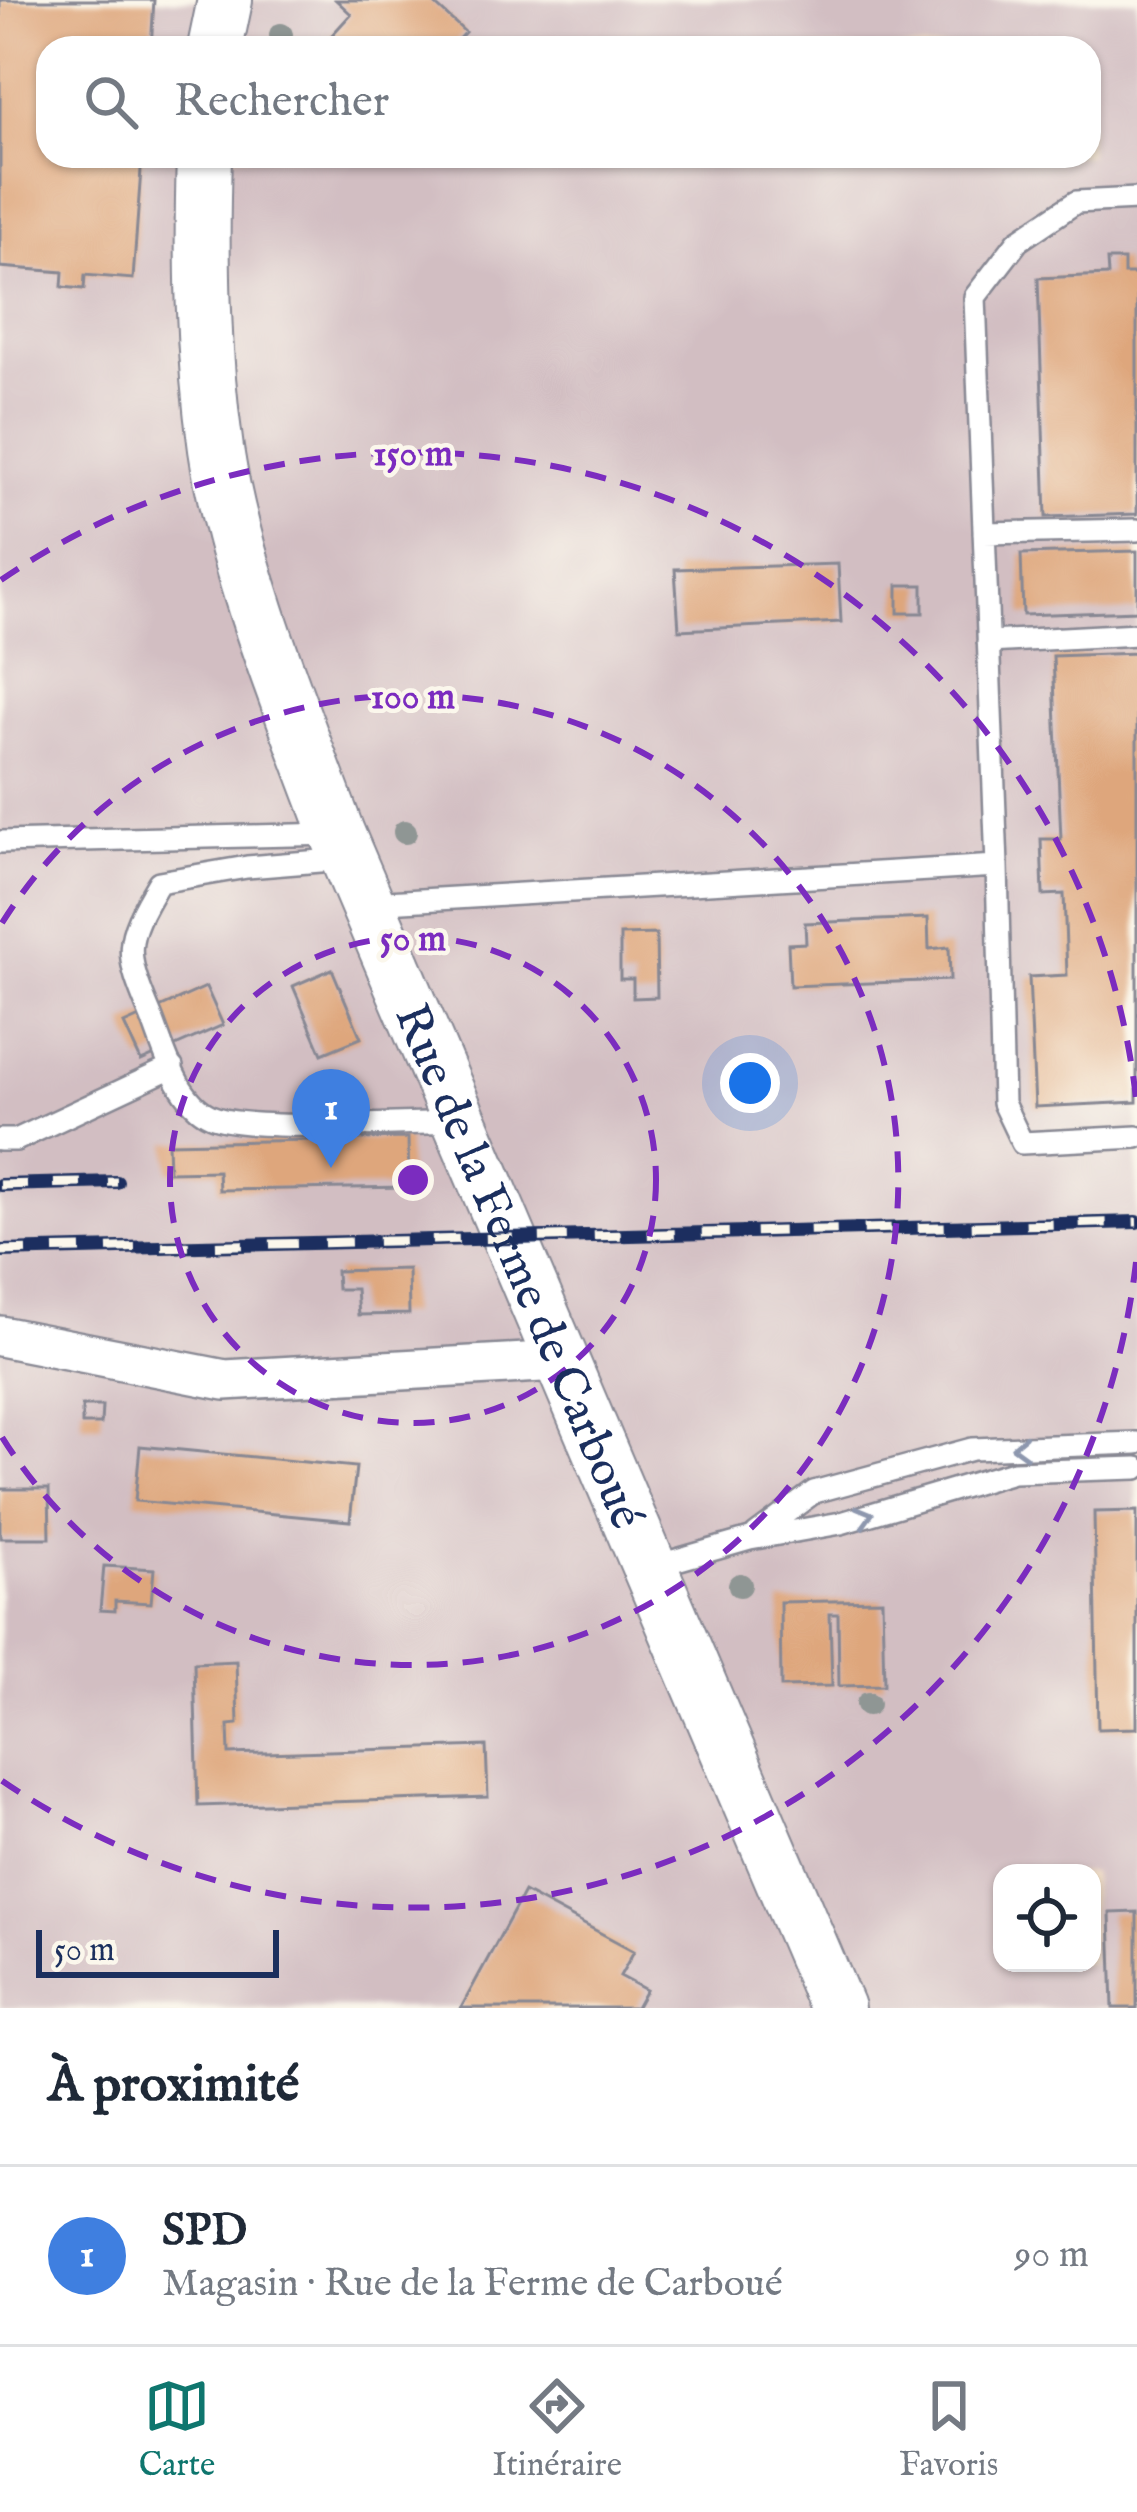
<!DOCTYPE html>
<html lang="fr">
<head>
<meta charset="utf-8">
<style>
	body { margin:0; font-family:"IM FELL English",serif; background:#f6f6f7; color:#1f2937 }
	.controls { position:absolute; right:36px; bottom:36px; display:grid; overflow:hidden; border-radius:24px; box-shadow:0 3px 9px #0004 }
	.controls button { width:108px; height:108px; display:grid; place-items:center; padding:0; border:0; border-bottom:3px solid #e0e1e3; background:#fff; color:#1f2937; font:60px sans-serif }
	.scale { position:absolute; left:36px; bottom:30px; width:243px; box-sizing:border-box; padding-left:12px; border:6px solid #1b2f5e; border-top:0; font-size:33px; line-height:42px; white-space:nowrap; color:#1b2f5e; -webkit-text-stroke:9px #fbf7ec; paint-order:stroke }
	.you { position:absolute; left:750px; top:1083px; width:42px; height:42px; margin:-30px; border:9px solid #fff; border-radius:50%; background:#1a73e8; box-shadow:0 0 0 18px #1a73e833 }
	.badge { display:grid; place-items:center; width:78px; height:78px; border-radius:50%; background:#0f766e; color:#fff; font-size:39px; font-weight:700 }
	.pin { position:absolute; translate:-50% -99px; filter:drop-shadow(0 3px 6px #0008) }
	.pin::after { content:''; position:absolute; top:63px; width:42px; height:36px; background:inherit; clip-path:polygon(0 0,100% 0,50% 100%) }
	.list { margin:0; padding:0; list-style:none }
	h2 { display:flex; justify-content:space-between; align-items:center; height:156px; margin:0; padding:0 48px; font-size:51px }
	h2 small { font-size:39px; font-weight:400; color:#747a83 }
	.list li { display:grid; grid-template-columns:78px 1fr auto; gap:36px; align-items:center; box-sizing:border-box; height:180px; padding:0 48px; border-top:3px solid #e0e1e3 }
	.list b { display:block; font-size:45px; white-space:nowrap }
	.list p { margin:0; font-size:39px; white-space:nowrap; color:#747a83 }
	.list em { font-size:39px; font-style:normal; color:#747a83 }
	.icon { flex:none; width:66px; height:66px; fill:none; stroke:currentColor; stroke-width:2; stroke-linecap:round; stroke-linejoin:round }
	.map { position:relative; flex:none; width:1137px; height:2008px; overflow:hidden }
	.search { position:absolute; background:#fff; box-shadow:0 3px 9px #0004; left:36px; right:36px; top:36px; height:132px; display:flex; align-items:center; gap:30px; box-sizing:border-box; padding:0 42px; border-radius:36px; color:#747a83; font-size:45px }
	.sheet { height:336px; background:#fff }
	nav { display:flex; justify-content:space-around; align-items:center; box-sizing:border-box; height:168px; border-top:3px solid #e0e1e3; background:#fff; font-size:33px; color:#747a83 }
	nav a { display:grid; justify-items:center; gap:6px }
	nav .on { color:#0f766e }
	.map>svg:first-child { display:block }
	.industrial { fill:#d2bec2; fill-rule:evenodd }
	.building { fill:#dea67b }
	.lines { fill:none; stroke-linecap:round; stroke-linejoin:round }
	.lane-casing { stroke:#888893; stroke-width:26 }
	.street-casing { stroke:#888893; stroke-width:44 }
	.secondary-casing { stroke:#888893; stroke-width:58 }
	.lane { stroke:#fff; stroke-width:21 }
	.street { stroke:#fff; stroke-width:39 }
	.secondary { stroke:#fff; stroke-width:54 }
	.rail-casing { stroke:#1b2f5e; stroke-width:14 }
	.rail { stroke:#fbf7ec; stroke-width:9; stroke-dasharray:27; stroke-linecap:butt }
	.tree { fill:#8f9694 }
	.oneway { stroke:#8d97ae }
	.ring { fill:none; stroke:#7b2cbf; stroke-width:6; stroke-dasharray:21 15 }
	.labels { text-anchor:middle; stroke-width:9; stroke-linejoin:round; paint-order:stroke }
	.street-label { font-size:48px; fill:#1b2f5e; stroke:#fbf7ec }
	.centre { fill:#7b2cbf; stroke:#fbf7ec; stroke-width:6 }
	.ring-label { font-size:36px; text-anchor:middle; font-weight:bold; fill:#7b2cbf; stroke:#fbf7ec; stroke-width:9; stroke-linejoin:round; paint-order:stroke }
</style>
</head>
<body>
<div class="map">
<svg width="1137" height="2008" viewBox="0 0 1137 2008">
	<rect width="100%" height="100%" fill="#fbf7ec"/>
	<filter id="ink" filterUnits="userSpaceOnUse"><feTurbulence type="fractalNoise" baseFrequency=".00833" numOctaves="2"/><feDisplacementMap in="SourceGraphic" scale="24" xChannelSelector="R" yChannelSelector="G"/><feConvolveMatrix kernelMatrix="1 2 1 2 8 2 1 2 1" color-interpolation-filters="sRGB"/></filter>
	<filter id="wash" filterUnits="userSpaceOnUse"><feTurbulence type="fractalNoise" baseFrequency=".004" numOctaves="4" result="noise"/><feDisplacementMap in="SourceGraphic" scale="48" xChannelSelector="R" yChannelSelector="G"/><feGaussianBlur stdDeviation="2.7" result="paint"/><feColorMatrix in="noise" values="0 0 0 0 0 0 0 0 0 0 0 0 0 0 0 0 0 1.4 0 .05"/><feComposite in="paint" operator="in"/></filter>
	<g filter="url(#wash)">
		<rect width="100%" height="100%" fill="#f6e1c8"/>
		<path class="industrial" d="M0,0H1137V2008H0ZM48,48H1089V156H48ZM1002,1873H1092V1963H1002Z"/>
		<g id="blocks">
			<path class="building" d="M0,0H154L151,48H48V156H142L133,279L85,275L84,289L62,287L63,272L0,267Z
				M336,0H430L465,32L450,48H320L351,14Z
				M1107,260H1124V274H1137V514L1046,517L1038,278L1108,275Z
				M1137,551V611L1023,615L1021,554Z
				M838,564L841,622L679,630L675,569Z
				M898,585H923V613H898Z
				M1137,653V1102L1035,1107L1029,977L1067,975L1064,894L1043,895L1041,839H1061L1053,656Z
				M928,918L929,949L949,947L950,980L790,986L788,944L806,943L805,923Z
				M656,934L657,997L633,998V979H620V935Z
				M332,969L361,1038L322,1054L293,986Z
				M206,987L223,1025L141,1061L124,1024Z
				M408,1138L409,1187L219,1190L218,1171L169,1172L168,1143Z
				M408,1269L409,1314L358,1315L356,1289H337L336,1271Z
				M82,1406H102L101,1424H82Z
				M140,1446L356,1467L350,1521L135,1501Z
				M0,1489H49L50,1538H0Z
				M1137,1511V1728L1098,1729L1094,1512Z
				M104,1566L154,1569L151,1603L115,1601V1611L100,1610Z
				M882,1600L884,1685L839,1686L838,1614H830L832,1686L781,1687L780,1602Z
				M236,1661L238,1724L228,1725L229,1754L486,1746L488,1797L198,1806L194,1663Z
				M524,1892L634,1951L620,1976L646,1990L636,2008H461Z
				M1137,1912V2008H1113L1110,1913Z"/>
		</g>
	</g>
	<g filter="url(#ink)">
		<use href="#blocks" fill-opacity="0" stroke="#888893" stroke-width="3"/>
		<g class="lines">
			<defs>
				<path id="lane" d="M984,533L1137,530
					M988,642L1137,634
					M0,842L335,834
					M345,859L247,867L159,882C123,942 124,952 151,1016C164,1048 176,1100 211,1116C246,1132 411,1123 458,1122
					M997,866L975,297L1018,241L1076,202L1137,199
					M369,903L997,866L1003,1103L1022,1143L1137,1137
					M0,1140H16L172,1067
					M756,1535L814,1492L972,1449L1137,1443
					M652,1567L750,1539L841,1523L1013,1472L1137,1468"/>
				<path id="street" d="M0,1336L225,1380L560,1361"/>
				<g id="secondary">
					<path d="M215,48L225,0"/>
					<path id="s1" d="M204,156C201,254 202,351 216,449C235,574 293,714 337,833L837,2008"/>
				</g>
			</defs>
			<use href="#lane" class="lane-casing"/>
			<use href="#street" class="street-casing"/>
			<use href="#secondary" class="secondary-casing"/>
			<use href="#lane" class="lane"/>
			<use href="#street" class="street"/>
			<use href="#secondary" class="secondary"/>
			<defs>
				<path id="rail" d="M0,1185L117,1182
					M0,1251L1137,1222"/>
			</defs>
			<use href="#rail" class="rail-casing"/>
			<use href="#rail" class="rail"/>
		</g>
		<g class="tree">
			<circle cx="281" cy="35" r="12"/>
			<circle cx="405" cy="832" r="12"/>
			<circle cx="740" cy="1585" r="12"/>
			<circle cx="868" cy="1704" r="12"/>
		</g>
		<defs><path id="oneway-chevron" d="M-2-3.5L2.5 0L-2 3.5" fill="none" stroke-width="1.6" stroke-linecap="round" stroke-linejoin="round" transform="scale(3)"/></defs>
		<g class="oneway">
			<use href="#oneway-chevron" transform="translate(1020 1447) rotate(178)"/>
			<use href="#oneway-chevron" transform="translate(865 1516) rotate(-16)"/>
		</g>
	</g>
	<g class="ring">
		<circle cx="413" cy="1180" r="243"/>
		<path d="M2 923A485 485 0 1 1 2 1437"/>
		<path d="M1136 1262A728 728 0 0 1 1 1780M1 580A728 728 0 0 1 1136 1098"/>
	</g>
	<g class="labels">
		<g class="street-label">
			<text dy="17" stroke="none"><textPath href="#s1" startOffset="1167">Rue de la Ferme de Carboué</textPath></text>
		</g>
	</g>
	<circle cx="413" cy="1180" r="18" class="centre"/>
	<g class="ring-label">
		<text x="413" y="465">150 m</text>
		<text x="413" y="708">100 m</text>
		<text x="413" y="950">50 m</text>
	</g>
</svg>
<div class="controls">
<button><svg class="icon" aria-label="locate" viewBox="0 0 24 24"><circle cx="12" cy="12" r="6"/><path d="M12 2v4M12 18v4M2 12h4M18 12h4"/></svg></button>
</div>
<div class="scale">50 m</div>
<div class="you"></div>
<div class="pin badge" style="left:331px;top:1168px;background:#3f7fe0">1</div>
<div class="search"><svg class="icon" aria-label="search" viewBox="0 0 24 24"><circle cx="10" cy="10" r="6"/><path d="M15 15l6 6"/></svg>Rechercher</div>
</div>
<section class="sheet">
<h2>À proximité<small></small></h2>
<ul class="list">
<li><span class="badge" style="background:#3f7fe0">1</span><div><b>SPD</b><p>Magasin · Rue de la Ferme de Carboué</p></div><em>90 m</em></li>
</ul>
</section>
<nav>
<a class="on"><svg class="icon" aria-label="map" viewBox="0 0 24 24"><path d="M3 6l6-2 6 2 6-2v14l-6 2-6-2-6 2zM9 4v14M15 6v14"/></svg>Carte</a>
<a><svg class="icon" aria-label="directions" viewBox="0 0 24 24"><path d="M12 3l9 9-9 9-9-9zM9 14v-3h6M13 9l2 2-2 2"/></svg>Itinéraire</a>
<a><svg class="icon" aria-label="saved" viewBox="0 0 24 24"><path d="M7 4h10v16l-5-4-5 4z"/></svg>Favoris</a>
</nav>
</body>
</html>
